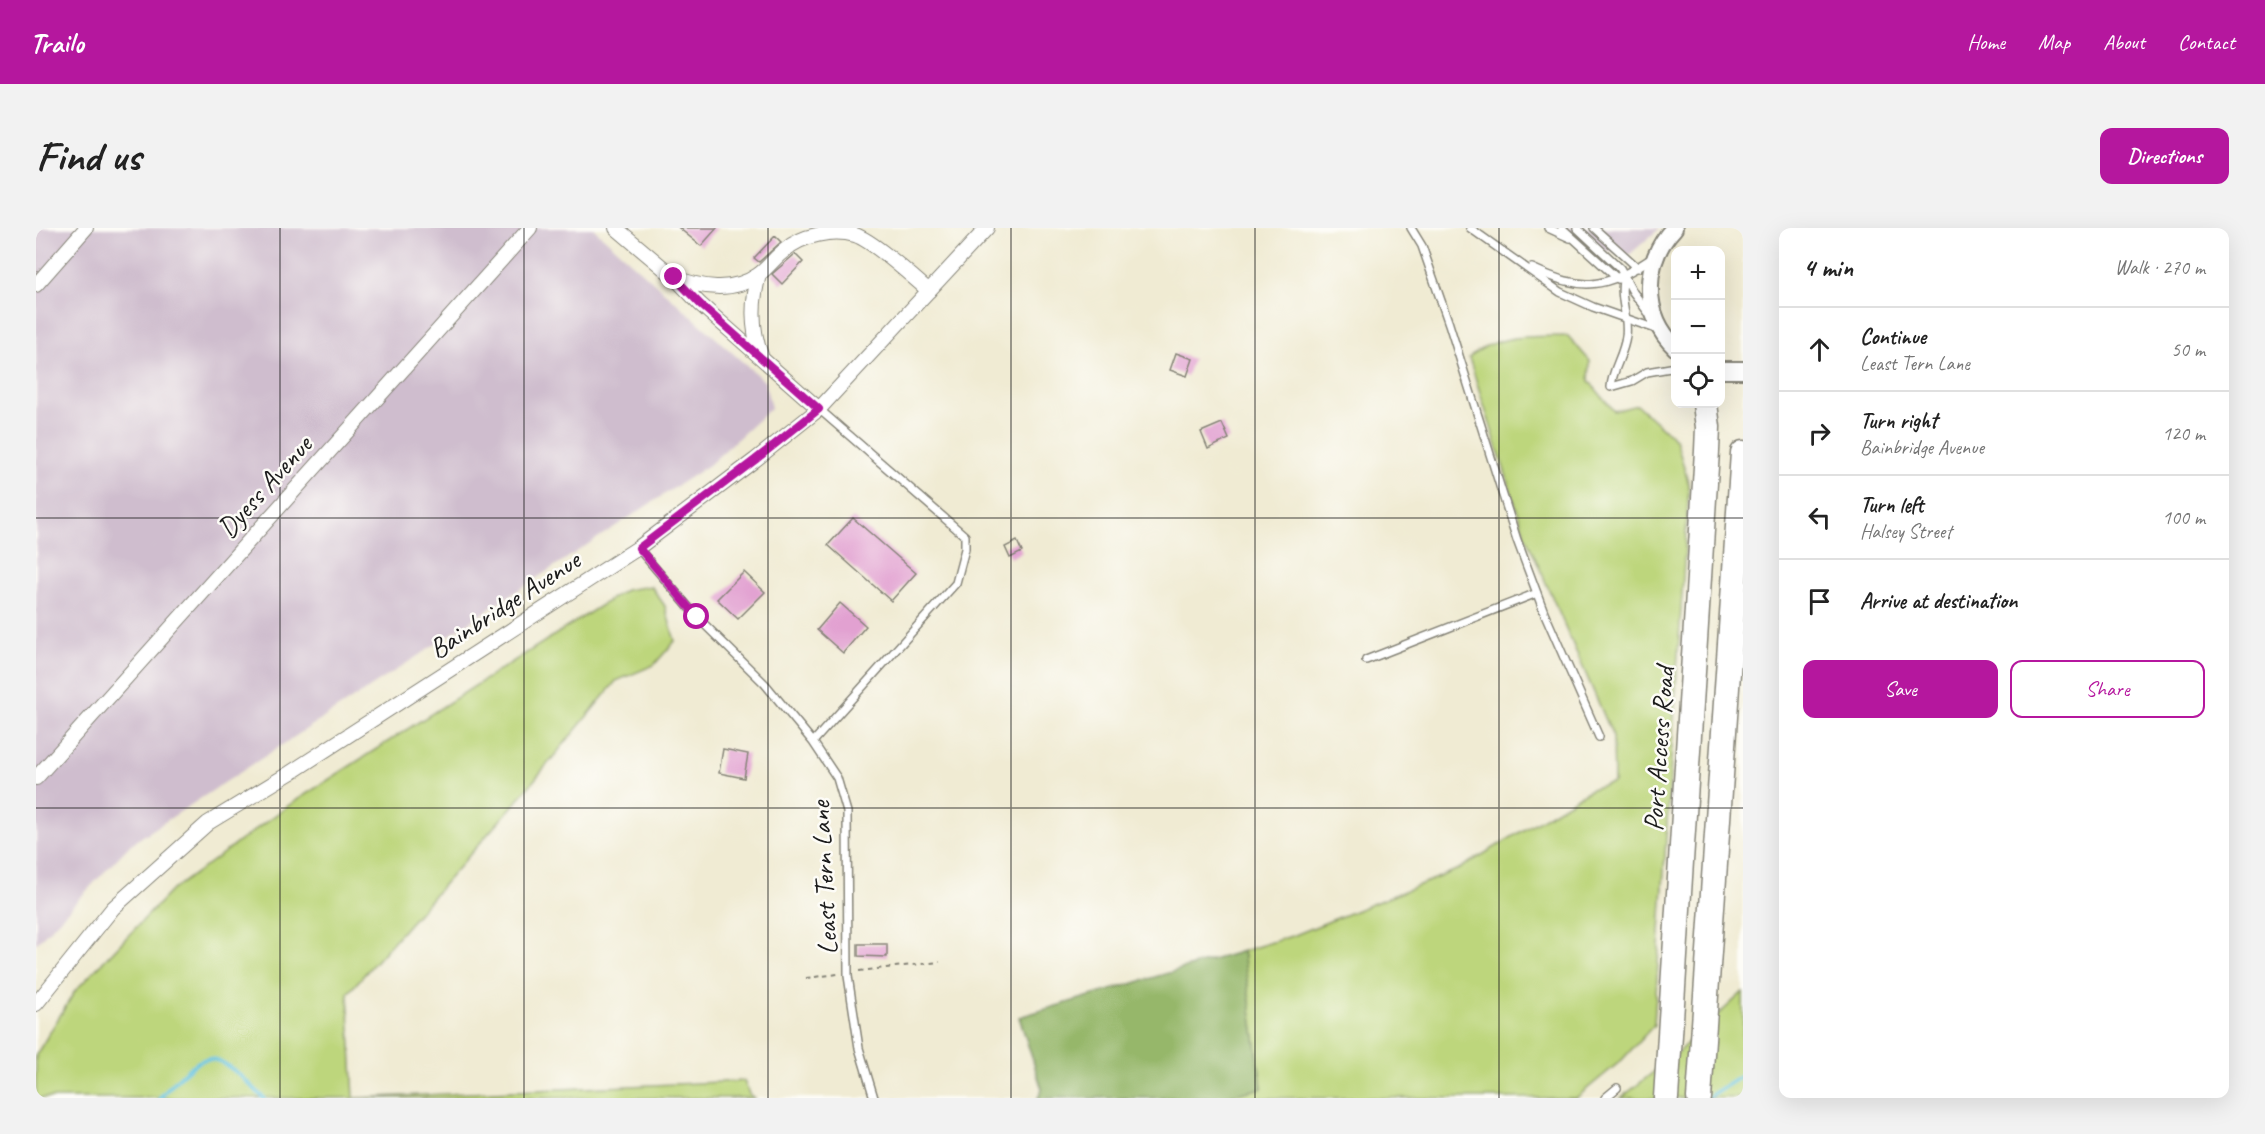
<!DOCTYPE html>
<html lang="en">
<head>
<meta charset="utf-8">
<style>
	body { margin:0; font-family:Caveat,sans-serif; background:#f2f2f2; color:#222 }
	.controls { position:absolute; right:18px; top:18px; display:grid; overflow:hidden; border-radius:12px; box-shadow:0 6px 24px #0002 }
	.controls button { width:54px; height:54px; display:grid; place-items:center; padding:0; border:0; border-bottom:2px solid #e0e0e0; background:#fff; color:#222; font:30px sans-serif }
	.stop { position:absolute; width:18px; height:18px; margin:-14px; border:4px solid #b5179e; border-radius:50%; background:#fff }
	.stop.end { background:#b5179e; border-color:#fff; box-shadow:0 2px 6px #0008 }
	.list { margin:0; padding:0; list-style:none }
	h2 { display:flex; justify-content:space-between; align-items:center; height:78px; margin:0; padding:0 24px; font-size:26px }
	h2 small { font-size:20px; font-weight:400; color:#767676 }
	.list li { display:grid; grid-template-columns:39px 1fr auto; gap:18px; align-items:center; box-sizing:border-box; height:84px; padding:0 24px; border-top:2px solid #e0e0e0 }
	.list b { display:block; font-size:22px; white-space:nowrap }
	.list p { margin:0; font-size:20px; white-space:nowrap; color:#767676 }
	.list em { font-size:20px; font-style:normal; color:#767676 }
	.actions { display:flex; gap:12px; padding:18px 24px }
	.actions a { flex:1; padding:14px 0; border:2px solid #b5179e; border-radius:12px; text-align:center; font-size:21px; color:#b5179e }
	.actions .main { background:#b5179e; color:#fff }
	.icon { flex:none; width:33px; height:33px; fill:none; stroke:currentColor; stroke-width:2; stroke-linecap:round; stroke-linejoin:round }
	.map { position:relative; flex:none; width:1707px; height:870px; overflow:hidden; border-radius:12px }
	header { display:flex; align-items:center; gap:36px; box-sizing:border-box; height:84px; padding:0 30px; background:#b5179e; color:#fff }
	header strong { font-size:28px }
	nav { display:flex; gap:33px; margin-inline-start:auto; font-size:21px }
	.intro { display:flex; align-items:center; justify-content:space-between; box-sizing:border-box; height:144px; padding:0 36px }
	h1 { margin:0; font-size:42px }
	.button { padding:15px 27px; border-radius:12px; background:#b5179e; color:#fff; font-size:21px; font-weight:700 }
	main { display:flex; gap:36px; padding:0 36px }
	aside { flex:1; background:#fff; border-radius:12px; box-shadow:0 6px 24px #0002 }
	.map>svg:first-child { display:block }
	.industrial { fill:#cfbdce }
	.green { fill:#bdd67b; stroke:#6c794c; stroke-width:1.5 }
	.forest { fill:#96b76b; stroke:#596a44; stroke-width:1.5 }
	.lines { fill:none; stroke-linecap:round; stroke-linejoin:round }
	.stream { stroke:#63c3e1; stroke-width:4 }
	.building { fill:#e2a1d1 }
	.service-casing { stroke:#868478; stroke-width:10 }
	.minor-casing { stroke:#868478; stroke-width:16 }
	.tertiary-casing { stroke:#868478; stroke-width:20 }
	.motorway-casing { stroke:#868478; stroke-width:27 }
	.path { stroke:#868478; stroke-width:2; stroke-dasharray:4.5 4.5; stroke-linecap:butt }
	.service { stroke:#fff; stroke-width:7 }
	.minor { stroke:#fff; stroke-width:14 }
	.tertiary { stroke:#fff; stroke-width:16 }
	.motorway { stroke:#fff; stroke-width:24 }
	.route { stroke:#b5179e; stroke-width:8 }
	.grid { fill:none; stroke:#1c1c1c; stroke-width:1.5; stroke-opacity:0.55 }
	.labels { text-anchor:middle; stroke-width:5; stroke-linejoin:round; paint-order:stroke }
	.street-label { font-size:28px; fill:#1c1c1c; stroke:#fdfcf7 }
</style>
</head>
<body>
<header>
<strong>Trailo</strong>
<nav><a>Home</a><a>Map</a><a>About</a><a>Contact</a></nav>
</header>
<div class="intro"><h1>Find us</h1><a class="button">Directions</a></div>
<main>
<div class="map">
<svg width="1707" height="870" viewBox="0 0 1707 870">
	<rect width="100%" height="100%" fill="#fdfcf7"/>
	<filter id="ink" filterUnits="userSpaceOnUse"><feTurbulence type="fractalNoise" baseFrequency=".0167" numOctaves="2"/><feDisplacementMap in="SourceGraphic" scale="12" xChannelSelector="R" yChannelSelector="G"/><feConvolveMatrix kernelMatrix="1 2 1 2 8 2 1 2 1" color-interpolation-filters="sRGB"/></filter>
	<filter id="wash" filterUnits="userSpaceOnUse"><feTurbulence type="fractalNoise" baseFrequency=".008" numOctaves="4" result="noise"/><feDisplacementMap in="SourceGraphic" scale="24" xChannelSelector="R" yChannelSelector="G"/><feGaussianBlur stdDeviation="1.35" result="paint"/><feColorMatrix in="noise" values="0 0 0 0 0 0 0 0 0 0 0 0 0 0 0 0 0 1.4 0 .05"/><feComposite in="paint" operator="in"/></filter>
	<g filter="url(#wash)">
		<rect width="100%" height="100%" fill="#f0ebd3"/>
		<path class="industrial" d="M0,0H557L729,154L735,180L673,237L95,616L0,716Z
			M1523,0H1624L1593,27L1543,18Z"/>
		<path class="green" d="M1532,108L1554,133L1553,153L1578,183L1601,177L1640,212L1653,257L1618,797L1586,832L1540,870H1183L1226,860L1207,723L1259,707L1423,641L1555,561L1578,554L1577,508L1489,307L1433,130C1459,105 1498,109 1532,108Z
			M615,358L629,378L639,413L618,437L580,453L481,573L312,765L318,870L708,853L713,866L718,870H0V827L39,763L135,663L256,575L589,362Z
			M1707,764V870H1585L1634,831Z"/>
		<path class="forest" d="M1207,723L1226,860L1183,870H1002L1006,861L983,789Z"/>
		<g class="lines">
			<path class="stream" d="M124,870C133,860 157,832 171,831C188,828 216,859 228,870
				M1671,870L1707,847"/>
		</g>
		<g id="blocks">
			<path class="building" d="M643,0H681L665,18Z
				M739,8L745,14L723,34L718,30Z
				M759,26L767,34L746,56L736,46Z
				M1140,125L1157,131L1151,148L1134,142Z
				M1186,195L1193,211L1172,221L1165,204Z
				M817,290L880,345L855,373L792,317Z
				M981,313L986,324L974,330L969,319Z
				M708,344L729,364L702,391L681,371Z
				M804,375L830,398L807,425L781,402Z
				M687,521L712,526L708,550L683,545Z
				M822,716H851V729L822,728Z"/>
		</g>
	</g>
	<g filter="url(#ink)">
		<use href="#blocks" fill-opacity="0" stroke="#868478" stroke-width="1.5"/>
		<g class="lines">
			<defs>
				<path id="service" d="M1375,0L1386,18L1413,96L1481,312L1508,384L1563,509
					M1434,0L1524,64L1557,79L1623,102
					M1512,0L1534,10
					M1526,0L1582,51
					M1541,0L1584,40L1597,64L1614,87
					M1558,0L1602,40
					M1496,40C1547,64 1569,61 1616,30
					M1589,46C1581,66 1593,87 1590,108C1588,127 1576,141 1575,159L1596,153L1611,144L1640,139
					M602,320L661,389L729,456L777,514L801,550L811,584L812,748L823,820L838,870
					M1330,432L1501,365
					M777,514L920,355L929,321V308L783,181
					M1569,870L1581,860"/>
				<path id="minor" d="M580,0L638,49L664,76L783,181
					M723,47C715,75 715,100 725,127
					M638,49C664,60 697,65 722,47C732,40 739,29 749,22C766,7 797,1 819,7C836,12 878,50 893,63
					M0,57L50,0
					M0,550L494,0
					M0,776L77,680L172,595L254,545L602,320L719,232L783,181L951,0"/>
				<path id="tertiary" d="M1638,0C1606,34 1605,87 1640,120
					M1684,142H1707"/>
				<path id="motorway" d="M1630,870L1671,223L1672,199L1669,176
					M1663,870L1707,225"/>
			</defs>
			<use href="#service" class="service-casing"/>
			<use href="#minor" class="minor-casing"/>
			<use href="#tertiary" class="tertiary-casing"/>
			<use href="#motorway" class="motorway-casing"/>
			<path class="path" d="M823,743L904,734
				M770,750L802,746"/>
			<use href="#service" class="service"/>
			<use href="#minor" class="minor"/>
			<use href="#tertiary" class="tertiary"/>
			<use href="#motorway" class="motorway"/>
		</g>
	</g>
	<g class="lines" filter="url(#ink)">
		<path class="route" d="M638,49L664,76L783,181L719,232L603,320L661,389"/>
	</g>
	<path class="grid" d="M244,0V870M488,0V870M732,0V870M975,0V870M1219,0V870M1463,0V870M0,290H1707M0,580H1707"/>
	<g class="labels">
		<g class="street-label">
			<text transform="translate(228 258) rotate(-48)" y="10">Dyess Avenue</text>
			<text transform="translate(468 376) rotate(-33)" y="10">Bainbridge Avenue</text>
			<text transform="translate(1622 521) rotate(-86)" y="10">Port Access Road</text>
			<text transform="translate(787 650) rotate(-93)" y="10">Least Tern Lane</text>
		</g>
	</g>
</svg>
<div class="controls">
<button>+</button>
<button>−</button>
<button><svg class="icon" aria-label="locate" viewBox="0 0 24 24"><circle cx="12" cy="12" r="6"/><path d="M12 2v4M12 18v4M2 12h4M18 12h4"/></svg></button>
</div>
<div class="stop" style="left:661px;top:389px"></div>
<div class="stop end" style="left:638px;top:49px"></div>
</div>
<aside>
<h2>4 min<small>Walk · 270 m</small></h2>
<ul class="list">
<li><svg class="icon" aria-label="ahead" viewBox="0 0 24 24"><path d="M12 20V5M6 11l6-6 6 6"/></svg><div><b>Continue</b><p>Least Tern Lane</p></div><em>50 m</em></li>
<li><svg class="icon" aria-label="right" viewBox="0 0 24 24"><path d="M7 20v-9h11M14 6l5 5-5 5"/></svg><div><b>Turn right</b><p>Bainbridge Avenue</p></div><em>120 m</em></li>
<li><svg class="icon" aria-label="left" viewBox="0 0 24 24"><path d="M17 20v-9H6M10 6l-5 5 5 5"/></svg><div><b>Turn left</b><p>Halsey Street</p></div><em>100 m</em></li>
<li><svg class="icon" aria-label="arrive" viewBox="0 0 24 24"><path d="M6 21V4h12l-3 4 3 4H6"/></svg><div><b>Arrive at destination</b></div></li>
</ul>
<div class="actions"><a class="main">Save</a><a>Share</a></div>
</aside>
</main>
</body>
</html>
